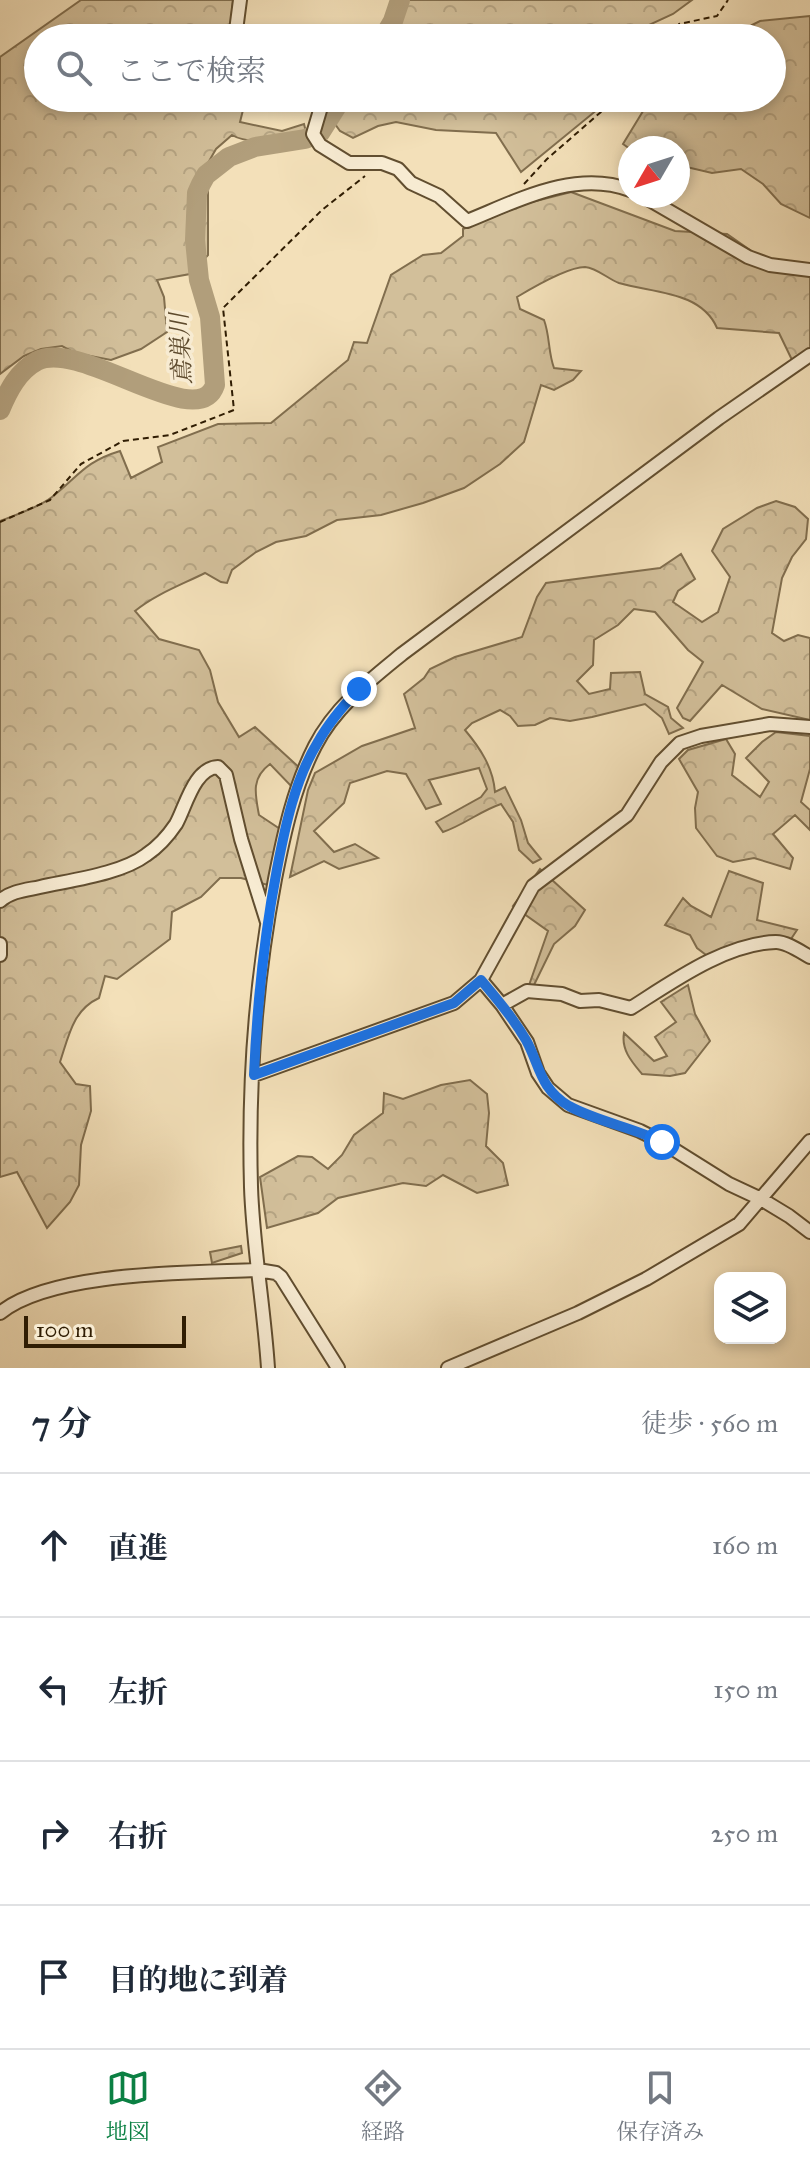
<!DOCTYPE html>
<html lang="ja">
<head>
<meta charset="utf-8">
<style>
	body { margin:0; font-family:"IM FELL Great Primer","Noto Serif JP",serif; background:#f6f6f7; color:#1f2937 }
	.controls { position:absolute; right:24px; bottom:24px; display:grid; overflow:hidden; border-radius:16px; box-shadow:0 4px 12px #0003 }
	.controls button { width:72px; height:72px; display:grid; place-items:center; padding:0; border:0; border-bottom:2px solid #e0e1e3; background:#fff; color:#1f2937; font:40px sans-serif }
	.compass { position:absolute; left:618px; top:136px; width:72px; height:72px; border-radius:50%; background:#fff; box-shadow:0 4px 12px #0003; rotate:231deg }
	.scale { position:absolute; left:24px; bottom:20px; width:162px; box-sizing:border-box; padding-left:8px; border:4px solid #301d03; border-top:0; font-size:22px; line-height:28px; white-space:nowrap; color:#301d03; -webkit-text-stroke:6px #f7ebd2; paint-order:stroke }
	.stop { position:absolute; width:24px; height:24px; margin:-18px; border:6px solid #1a73e8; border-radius:50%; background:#fff }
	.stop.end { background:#1a73e8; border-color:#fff; box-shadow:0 2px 8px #0008 }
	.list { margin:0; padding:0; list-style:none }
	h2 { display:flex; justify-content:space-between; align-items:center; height:104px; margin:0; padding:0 32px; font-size:34px }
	h2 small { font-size:26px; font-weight:400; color:#747a83 }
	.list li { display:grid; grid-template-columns:52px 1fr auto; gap:24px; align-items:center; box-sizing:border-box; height:144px; padding:0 32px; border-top:2px solid #e0e1e3 }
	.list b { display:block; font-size:30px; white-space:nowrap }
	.list em { font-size:26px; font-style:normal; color:#747a83 }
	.icon { flex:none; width:44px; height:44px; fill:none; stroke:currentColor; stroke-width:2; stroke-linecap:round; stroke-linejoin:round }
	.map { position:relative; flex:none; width:810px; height:1368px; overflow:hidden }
	.search { position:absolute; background:#fff; box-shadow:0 4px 12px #0003; left:24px; right:24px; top:24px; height:88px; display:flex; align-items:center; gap:20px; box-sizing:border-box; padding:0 28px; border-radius:44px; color:#747a83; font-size:30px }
	.sheet { height:680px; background:#fff }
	nav { display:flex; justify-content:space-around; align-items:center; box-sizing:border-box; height:112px; border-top:2px solid #e0e1e3; background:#fff; font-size:22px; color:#747a83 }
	nav a { display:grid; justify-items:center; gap:4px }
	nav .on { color:#0b8043 }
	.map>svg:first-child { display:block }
	.forest { fill:url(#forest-crowns); stroke:#816e4e; stroke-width:2 }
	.cemetery { fill:url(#cemetery-stones); stroke:#816e4e; stroke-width:2 }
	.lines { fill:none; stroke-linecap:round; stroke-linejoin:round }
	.river { stroke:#b19e7b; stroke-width:20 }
	.minor-casing { stroke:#614e30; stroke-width:16 }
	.path { stroke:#301d03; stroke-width:2; stroke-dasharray:6 4; stroke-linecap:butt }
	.minor { stroke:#f7ebd2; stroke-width:12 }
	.route { stroke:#1a73e8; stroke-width:10 }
	.labels { text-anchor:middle; stroke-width:7; stroke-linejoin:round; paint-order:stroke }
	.water-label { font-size:24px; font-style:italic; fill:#5d4a2d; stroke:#f7ebd2 }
</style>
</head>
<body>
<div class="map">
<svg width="810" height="1368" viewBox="0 0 810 1368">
	<defs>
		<pattern id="forest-crowns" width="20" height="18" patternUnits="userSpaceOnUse" patternTransform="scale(2)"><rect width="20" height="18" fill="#d2bf9a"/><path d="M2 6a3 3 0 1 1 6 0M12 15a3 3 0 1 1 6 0" fill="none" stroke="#b5a483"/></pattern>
		<pattern id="cemetery-stones" width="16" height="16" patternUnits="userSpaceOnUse" patternTransform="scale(2)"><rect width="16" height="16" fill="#d2bf9a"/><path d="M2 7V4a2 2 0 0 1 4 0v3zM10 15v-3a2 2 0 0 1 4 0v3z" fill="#b5a483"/></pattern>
	</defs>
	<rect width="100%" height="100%" fill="#f3e0b9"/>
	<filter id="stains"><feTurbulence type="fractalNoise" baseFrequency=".0025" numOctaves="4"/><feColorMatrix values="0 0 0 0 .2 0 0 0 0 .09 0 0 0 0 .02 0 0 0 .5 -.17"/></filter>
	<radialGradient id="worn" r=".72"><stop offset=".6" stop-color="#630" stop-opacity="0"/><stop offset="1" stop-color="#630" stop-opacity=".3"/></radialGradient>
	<path class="forest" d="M81,0H233L231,21L238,38H38V98H246L240,122L282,131L304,124L306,132C284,137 252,147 232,135L216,149L208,163V255L190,274L157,280L164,297L167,332L141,349L111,360L75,353L62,346L41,349L24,356L0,374V57Z
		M407,0H692L673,14L621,38H378L399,21Z
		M810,16V218L781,204L763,184L741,169L712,173L678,165V148L630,149L623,144L651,98H772V38H726L760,21Z
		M328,98H601L603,105L521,172L496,133L436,130L396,122L378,126L353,138L340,131L325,110Z
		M571,192L675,231L727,234L780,271L810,273V355L794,364L779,333L717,328C701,291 653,293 619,283C608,279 597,268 585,267C567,267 532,288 517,297L520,309L544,320C550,336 548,352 554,368L581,371L573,380L554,390L541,385L524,442L500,464L464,488L423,503L381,515L337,520L306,536L276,542L256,552L232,570L227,583L221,582L205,573C181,585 156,594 135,611L159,639L199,650L210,670L218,702L239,737L255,727L303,771L292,787L270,764C251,778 255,794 259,815L280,829L272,886L241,878H220L201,897L172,912L170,939L117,979L105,976L99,998C73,1010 69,1035 60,1062L76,1084L90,1086L91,1111L81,1145L79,1185L70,1202L47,1228L17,1172L0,1177V521C15,515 40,507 52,497C79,476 84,462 120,451L131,478L162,462L158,447L218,424L271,423L348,360L354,342L367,343L391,275L423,255L441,253L463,236V229L528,203Z
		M776,501L795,507L808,519L806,539L792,557L782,578L772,633L784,641L798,635L810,638V720L762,709L722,685L690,721L683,718L677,708L703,662L688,650L655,612L634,609L618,625L594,640L593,665L577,681L589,694L610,689L611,673L640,672L645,694L668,707L671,718L683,728L669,734L662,718L645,704L592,717L570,721L550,718L535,725L518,726L510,716L500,710L472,723L465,730C480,748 493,767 495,792L505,787L521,820L528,843L541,859L533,863L519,850L513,822L501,804C480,811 464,825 443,832L436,822L481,797L487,789L479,768L429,780L441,804L426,809L406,774L387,771L350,783L344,803L314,831L334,852L355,844L378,858L339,869L324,861L290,877L308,790L315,773L362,746L415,728L404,694L424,678L430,669L455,657L522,637L537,597L546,583L660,568L681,554L695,579L678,591L673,602L702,622L718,612L730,577L712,551L723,529L757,508Z
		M776,732L810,736V769L801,802L810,810V830L795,815L773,834L793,858L790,869L754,858L733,862L717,856L696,828L695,808L698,792L679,759L688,750L726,739L735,754L732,775L760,797L769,782L746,758L762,742Z
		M540,869L585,910L575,926L554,944L533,987L527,991L548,931L513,906Z
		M729,871L763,883L757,920L797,930L787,945L710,958L697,948L690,935L665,925L683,898L691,906L711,917Z
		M688,985L695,1014L710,1041L685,1073L670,1076L642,1074C632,1062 621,1050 624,1033L654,1061L667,1056L655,1037L676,1022L661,1002Z
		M470,1080L487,1094L489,1113L486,1146L503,1163L508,1185L477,1193L443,1175L426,1186L403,1183L338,1198L318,1213L267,1228L260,1177L298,1156L312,1157L328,1169L342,1155L354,1135L383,1113L384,1093L403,1099L441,1085Z"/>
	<path class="cemetery" d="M241,1246L242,1253L212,1263L210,1252Z"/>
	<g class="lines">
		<path class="river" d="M383,38L393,21L400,0
			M0,410C8,391 18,371 37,361C80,338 198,435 215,385L210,317L199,280L195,240L197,193L201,184L206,175L229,157L255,147L305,139L320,133L342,98"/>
		<defs>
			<path id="minor" d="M235,38L240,0
				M310,98L319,100L321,107L313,134L320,145L349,163H382L398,169L411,183L439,196L467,221C517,201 575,169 630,190
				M643,196L748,257L770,265L810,270
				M0,901C11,891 26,890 40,887C71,880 121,874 146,855C158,847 168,836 176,824C186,806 194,768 218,767L226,775L241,839L267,922
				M0,944V955
				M481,980L502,1005L527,1042L538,1073L548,1088L568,1105L640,1131L662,1142L729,1184L761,1199L789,1216L810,1232
				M502,1005L527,991L562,994L580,1001L599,1000L631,1008C672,982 726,943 776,942C787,942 801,952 810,957
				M254,1075L454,1003L481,980L533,886L627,815L661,762L680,743L701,736L770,724L810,727
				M0,1313C51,1271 191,1273 258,1270L276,1273L281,1277L338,1368
				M268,1368C264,1307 253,1247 251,1187C248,1084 256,979 275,879C284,833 294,787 315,746C335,707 369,681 402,654L719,418L810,355
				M448,1368L578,1313L646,1279L739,1224L810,1141"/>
		</defs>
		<use href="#minor" class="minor-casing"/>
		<path class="path" d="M674,38L679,24L717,16L728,0
			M524,184L547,159L617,98
			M0,522L50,500L81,464L123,441L170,435L234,410L223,308L322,210L365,176"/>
		<use href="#minor" class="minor"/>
	</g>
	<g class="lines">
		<path class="route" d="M359,689C343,706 329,722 318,742C295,779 285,827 277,869C264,937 257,1005 254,1075L454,1003L481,980C497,999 513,1018 526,1040C540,1065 539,1088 569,1106C598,1122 632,1127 662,1142"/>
	</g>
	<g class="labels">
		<g class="water-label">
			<text transform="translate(181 349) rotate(-93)" y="8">鳶巣川</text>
		</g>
	</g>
	<rect width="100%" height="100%" filter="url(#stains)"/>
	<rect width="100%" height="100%" fill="url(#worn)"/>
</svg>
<div class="controls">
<button><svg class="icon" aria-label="layers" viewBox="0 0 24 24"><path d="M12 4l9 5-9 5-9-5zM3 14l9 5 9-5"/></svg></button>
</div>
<svg class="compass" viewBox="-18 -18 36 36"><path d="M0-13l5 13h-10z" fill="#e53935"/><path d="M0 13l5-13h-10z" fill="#747a83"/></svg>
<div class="scale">100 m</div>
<div class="stop" style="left:662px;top:1142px"></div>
<div class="stop end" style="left:359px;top:689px"></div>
<div class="search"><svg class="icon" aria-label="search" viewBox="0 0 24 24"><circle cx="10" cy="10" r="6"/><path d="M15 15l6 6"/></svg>ここで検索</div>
</div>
<section class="sheet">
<h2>7 分<small>徒歩 · 560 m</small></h2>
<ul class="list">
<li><svg class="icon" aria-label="ahead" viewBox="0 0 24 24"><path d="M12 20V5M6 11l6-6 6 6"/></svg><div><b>直進</b></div><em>160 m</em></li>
<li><svg class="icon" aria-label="left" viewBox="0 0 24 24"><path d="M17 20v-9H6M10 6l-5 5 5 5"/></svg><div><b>左折</b></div><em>150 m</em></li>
<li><svg class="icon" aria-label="right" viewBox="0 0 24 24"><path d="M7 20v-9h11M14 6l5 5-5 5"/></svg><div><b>右折</b></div><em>250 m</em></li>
<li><svg class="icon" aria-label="arrive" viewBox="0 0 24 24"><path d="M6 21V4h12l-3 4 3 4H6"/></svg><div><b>目的地に到着</b></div></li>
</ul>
</section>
<nav>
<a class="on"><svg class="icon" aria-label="map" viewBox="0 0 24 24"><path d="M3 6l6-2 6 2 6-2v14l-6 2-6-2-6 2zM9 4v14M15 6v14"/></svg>地図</a>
<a><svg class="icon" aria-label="directions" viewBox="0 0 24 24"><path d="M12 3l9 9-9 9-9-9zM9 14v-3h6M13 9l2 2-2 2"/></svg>経路</a>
<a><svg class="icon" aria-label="saved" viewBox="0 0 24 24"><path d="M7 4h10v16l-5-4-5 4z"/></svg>保存済み</a>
</nav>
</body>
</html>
